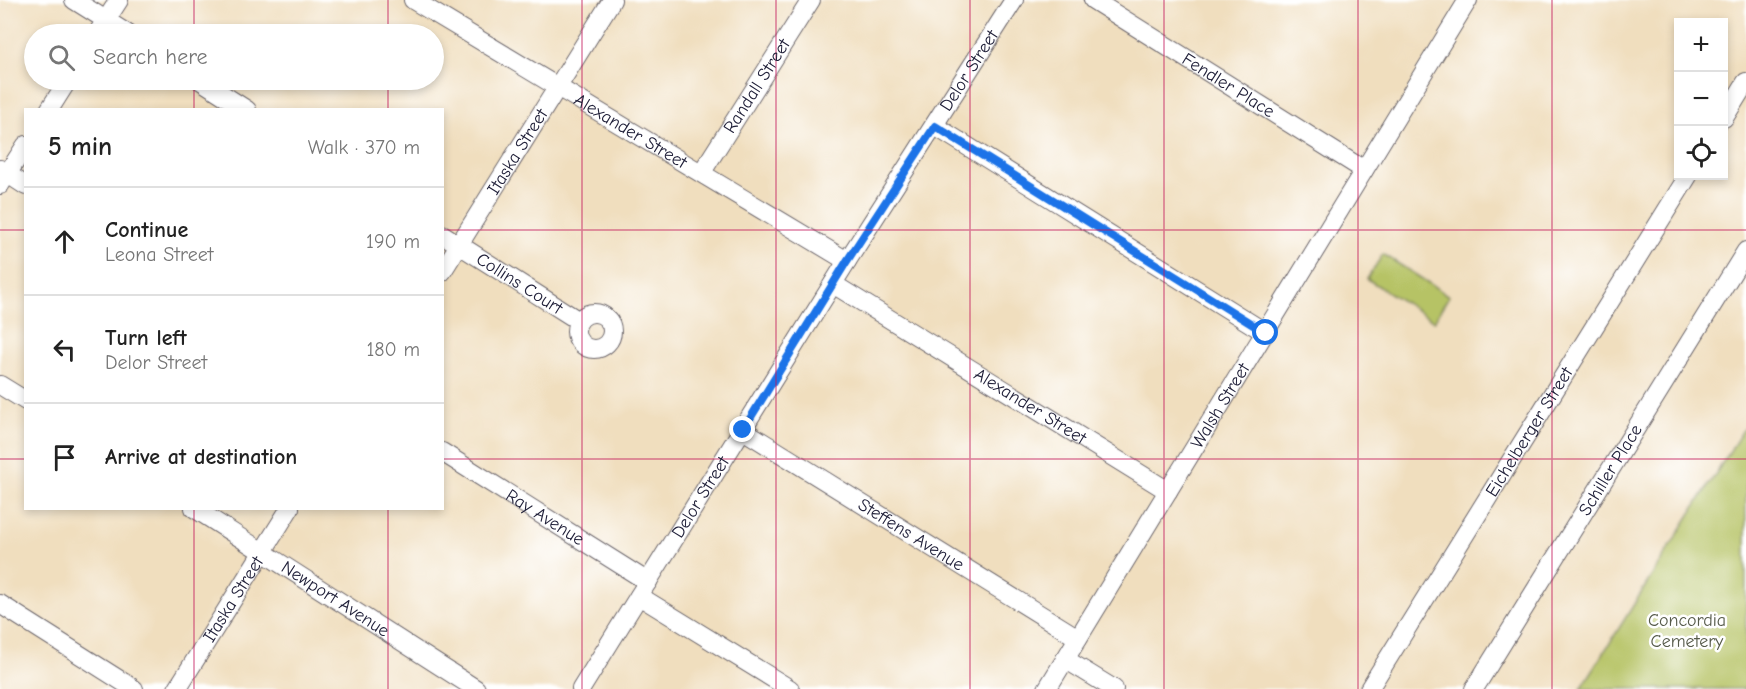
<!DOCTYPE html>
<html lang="en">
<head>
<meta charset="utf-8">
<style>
	body { margin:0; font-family:"Comic Neue",sans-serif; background:#f2f2f2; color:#222 }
	.controls { position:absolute; right:18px; top:18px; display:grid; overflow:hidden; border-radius:0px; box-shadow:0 3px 9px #0003 }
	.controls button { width:54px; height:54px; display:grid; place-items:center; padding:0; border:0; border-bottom:2px solid #e0e0e0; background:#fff; color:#222; font:30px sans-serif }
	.stop { position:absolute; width:18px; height:18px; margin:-14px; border:4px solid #1a73e8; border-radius:50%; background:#fff }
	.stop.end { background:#1a73e8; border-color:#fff; box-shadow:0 2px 6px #0008 }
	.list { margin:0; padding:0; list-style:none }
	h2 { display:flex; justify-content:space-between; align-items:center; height:78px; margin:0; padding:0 24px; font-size:26px }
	h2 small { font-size:20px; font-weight:400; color:#767676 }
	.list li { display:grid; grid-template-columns:39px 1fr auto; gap:18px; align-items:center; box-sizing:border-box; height:108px; padding:0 24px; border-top:2px solid #e0e0e0 }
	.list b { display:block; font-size:22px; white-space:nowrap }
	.list p { margin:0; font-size:20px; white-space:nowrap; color:#767676 }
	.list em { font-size:20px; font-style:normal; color:#767676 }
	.icon { flex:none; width:33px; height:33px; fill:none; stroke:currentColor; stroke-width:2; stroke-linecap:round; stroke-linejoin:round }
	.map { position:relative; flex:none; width:1746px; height:689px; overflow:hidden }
	.search { position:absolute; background:#fff; box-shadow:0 3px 9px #0003; left:24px; top:24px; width:420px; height:66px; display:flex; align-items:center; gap:15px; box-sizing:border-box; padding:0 21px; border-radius:33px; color:#767676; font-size:22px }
	.panel { position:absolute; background:#fff; box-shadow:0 3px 9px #0003; left:24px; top:108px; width:420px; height:402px; border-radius:0px }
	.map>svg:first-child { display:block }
	.green { fill:#b6c365; stroke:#6c7250; stroke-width:1.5 }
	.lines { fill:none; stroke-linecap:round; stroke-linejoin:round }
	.minor-casing { stroke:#6a6469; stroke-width:20 }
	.minor { stroke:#fff; stroke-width:18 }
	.route { stroke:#1a73e8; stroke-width:8 }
	.grid { fill:none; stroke:#c2185b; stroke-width:1.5; stroke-opacity:0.55 }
	.labels { text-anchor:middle; stroke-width:5; stroke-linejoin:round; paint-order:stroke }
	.street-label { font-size:18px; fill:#22223b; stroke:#fff }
	.park-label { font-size:18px; fill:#565a4a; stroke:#fff }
</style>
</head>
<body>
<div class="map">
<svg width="1746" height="689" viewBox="0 0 1746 689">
	<rect width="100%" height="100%" fill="#fff"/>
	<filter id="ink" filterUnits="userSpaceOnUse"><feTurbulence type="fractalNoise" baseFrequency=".0167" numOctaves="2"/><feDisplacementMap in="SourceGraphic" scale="12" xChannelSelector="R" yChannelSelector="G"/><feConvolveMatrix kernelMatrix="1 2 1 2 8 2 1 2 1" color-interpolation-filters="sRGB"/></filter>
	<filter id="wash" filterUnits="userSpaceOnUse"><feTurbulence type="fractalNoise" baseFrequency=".008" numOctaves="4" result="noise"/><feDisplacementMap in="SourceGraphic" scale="24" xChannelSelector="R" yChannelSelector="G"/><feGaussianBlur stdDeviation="1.35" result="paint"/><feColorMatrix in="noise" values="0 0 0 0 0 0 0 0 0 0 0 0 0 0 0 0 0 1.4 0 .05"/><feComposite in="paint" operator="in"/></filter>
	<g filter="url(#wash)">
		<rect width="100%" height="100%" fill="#f0debe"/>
		<path class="green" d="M1383,254L1449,296L1434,321L1367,279Z
			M1746,425V689H1581Z"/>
	</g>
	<g filter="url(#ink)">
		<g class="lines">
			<defs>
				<g id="minor">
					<path d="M74,0L128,34"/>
					<path id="s1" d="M413,0L847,261"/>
					<path id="s2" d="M1093,0L1364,170"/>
					<path d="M97,34L119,0"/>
					<path d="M200,80L247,110"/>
					<path d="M49,110L68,80"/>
					<path d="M1724,118L1746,82"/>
					<path d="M935,126L1266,333"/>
					<path d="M0,169L26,186"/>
					<path id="s3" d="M702,172L811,0"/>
					<path d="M0,185L26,145"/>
					<path id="s4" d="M442,234L579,321"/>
					<path id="s5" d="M442,272L612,0"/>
					<path id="s6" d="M833,284L1168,491"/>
					<circle cx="594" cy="331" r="18"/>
					<path d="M0,385L26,401"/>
					<path id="s7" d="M743,430L1078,638"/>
					<path id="s8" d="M442,452L648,582"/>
					<path id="s9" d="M194,508L476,689"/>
					<path d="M639,596L790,689"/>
					<path d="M0,604L134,689"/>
					<path d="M1065,659L1114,689"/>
					<path id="s10" d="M177,689L290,508"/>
					<path id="s11" d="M581,689L847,261L1014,0"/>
					<path id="s12" d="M1047,689L1468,0"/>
					<path id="s13" d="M1369,689L1688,176"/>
					<path id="s14" d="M1474,689L1746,251"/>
				</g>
			</defs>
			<use href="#minor" class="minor-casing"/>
			<use href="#minor" class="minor"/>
		</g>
	</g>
	<g class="lines" filter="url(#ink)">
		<path class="route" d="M743,430L847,261L935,126L1266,333"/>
	</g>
	<path class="grid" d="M194,0V34M388,0V34M582,0V689M776,0V689M970,0V689M1164,0V689M1358,0V689M1552,0V689M194,80V110M388,80V110M0,230H26M442,230H1746M0,459H26M442,459H1746M194,508V689M388,508V689"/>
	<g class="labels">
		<g class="street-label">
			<text dy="6" stroke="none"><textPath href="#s11" startOffset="730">Delor Street</textPath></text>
			<text dy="6" stroke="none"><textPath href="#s2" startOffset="160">Fendler Place</textPath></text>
			<text dy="6" stroke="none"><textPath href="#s3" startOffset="102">Randall Street</textPath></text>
			<text dy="6" stroke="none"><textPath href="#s1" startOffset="254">Alexander Street</textPath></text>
			<text dy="6" stroke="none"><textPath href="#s5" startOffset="142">Itaska Street</textPath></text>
			<text dy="6" stroke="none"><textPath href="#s4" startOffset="92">Collins Court</textPath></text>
			<text dy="6" stroke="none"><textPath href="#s6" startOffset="232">Alexander Street</textPath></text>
			<text dy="6" stroke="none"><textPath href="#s12" startOffset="332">Walsh Street</textPath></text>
			<text dy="6" stroke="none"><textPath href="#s13" startOffset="303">Eichelberger Street</textPath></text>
			<text dy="6" stroke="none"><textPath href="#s14" startOffset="258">Schiller Place</textPath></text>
			<text dy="6" stroke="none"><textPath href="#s11" startOffset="226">Delor Street</textPath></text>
			<text dy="6" stroke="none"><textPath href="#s8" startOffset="122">Ray Avenue</textPath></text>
			<text dy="6" stroke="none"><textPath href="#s7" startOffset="198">Steffens Avenue</textPath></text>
			<text dy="6" stroke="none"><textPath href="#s10" startOffset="106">Itaska Street</textPath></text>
			<text dy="6" stroke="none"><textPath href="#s9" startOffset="168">Newport Avenue</textPath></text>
		</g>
		<g class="park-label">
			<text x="1687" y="626">Concordia<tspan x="1687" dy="21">Cemetery</tspan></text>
		</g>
	</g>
</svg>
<div class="controls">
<button>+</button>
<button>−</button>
<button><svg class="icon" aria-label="locate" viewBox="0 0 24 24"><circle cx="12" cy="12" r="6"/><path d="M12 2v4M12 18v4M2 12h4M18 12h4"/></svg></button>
</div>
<div class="stop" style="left:1266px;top:333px"></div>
<div class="stop end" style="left:743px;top:430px"></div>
<div class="search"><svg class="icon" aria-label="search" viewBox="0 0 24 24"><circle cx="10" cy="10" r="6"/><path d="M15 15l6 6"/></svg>Search here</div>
<section class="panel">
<h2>5 min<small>Walk · 370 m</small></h2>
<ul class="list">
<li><svg class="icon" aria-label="ahead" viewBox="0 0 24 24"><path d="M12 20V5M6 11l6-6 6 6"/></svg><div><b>Continue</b><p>Leona Street</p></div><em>190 m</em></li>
<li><svg class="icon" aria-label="left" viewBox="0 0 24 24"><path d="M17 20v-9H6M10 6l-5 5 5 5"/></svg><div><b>Turn left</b><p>Delor Street</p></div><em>180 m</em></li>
<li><svg class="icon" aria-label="arrive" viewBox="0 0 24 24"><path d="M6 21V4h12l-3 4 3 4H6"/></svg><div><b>Arrive at destination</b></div></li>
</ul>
</section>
</div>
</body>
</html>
